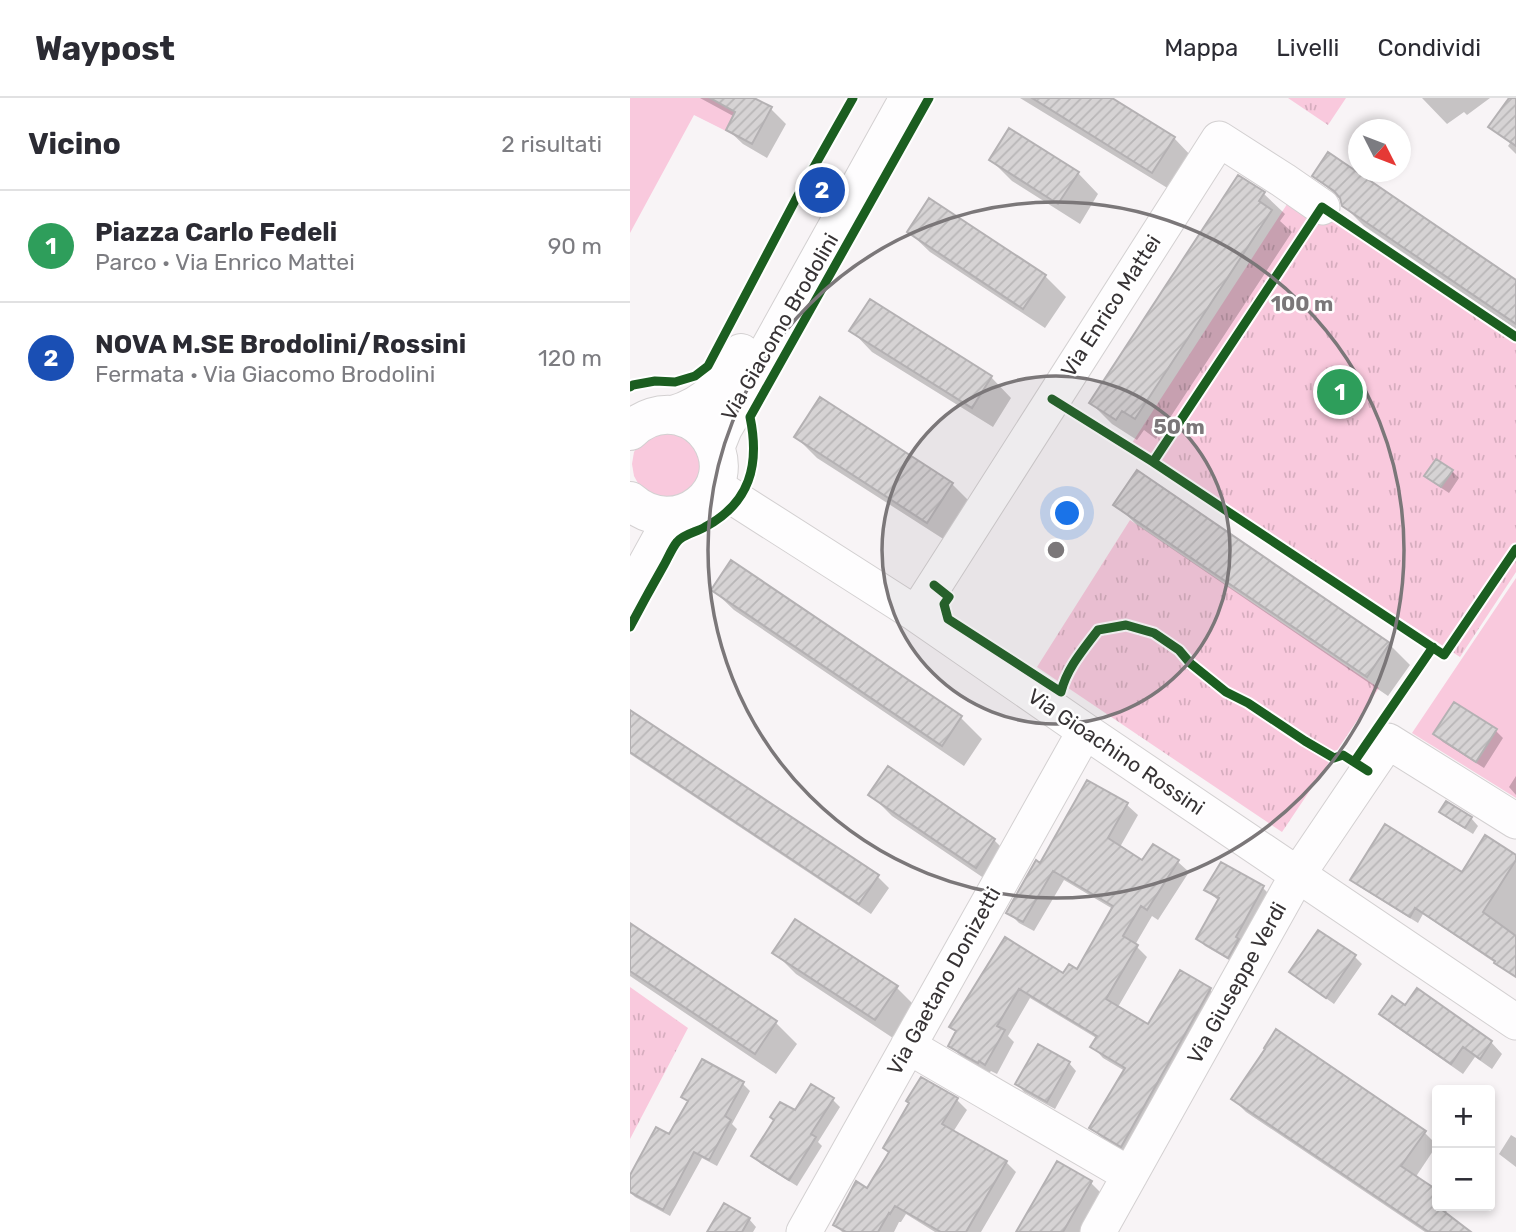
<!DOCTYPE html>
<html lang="it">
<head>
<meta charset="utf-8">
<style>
	body { margin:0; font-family:Rubik,sans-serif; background:#f7f7f7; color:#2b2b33 }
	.controls { position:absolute; right:21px; bottom:21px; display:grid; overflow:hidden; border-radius:7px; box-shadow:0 4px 10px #0003 }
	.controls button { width:63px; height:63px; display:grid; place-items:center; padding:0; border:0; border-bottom:2px solid #e1e1e2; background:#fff; color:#2b2b33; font:35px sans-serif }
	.compass { position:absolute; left:718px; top:21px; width:63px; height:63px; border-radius:50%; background:#fff; box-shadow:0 4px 10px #0003; rotate:132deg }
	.you { position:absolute; left:438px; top:416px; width:24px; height:24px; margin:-18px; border:5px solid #fff; border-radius:50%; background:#1a73e8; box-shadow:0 0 0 10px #1a73e833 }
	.badge { display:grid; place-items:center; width:46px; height:46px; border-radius:50%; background:#2563eb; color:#fff; font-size:23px; font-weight:700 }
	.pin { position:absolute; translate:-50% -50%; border:4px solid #fff; box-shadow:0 2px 7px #0006 }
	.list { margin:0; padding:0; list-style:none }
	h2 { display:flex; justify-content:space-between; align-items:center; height:91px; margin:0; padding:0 28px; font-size:30px }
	h2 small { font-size:23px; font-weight:400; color:#7c7c81 }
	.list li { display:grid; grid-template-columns:46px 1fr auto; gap:21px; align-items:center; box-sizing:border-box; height:112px; padding:0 28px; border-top:2px solid #e1e1e2 }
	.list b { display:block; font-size:26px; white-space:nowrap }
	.list p { margin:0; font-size:23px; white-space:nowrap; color:#7c7c81 }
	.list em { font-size:23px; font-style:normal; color:#7c7c81 }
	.map { position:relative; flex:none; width:886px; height:1134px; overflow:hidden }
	header { display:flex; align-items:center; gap:42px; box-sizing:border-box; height:98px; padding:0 35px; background:#fff; border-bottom:2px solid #e1e1e2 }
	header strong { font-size:33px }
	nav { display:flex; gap:38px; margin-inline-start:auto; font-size:24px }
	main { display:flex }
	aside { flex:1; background:#fff }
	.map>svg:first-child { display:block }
	.green { fill:#f9c9dd }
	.park { fill:url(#park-tufts) }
	.shadow { fill:#0003 }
	.building { fill:url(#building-hatch); stroke:#b4b1b3; stroke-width:2 }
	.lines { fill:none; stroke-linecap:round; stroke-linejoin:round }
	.minor-casing { stroke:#d3d0d1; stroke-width:37 }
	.major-casing { stroke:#d3d0d1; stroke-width:40 }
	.minor { stroke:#fefdfe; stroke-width:35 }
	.major { stroke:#fefdfe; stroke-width:38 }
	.cycleway-casing { stroke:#fff; stroke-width:13 }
	.cycleway { stroke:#1b5e20; stroke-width:9 }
	.ring { fill:none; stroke:#7b7779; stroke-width:3.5 }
	.labels { text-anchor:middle; stroke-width:5; stroke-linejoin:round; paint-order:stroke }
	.street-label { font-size:21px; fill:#373335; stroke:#fff }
	.centre { fill:#7b7779; stroke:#fff; stroke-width:3.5 }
	.ring-label { font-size:21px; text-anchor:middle; font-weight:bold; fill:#7b7779; stroke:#fff; stroke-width:5; stroke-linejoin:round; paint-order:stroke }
</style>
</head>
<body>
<header>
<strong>Waypost</strong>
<nav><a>Mappa</a><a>Livelli</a><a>Condividi</a></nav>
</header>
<main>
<aside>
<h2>Vicino<small>2 risultati</small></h2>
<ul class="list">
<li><span class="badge" style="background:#2e9e5b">1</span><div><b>Piazza Carlo Fedeli</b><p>Parco · Via Enrico Mattei</p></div><em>90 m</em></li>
<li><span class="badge" style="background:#1a4fb4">2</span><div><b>NOVA M.SE Brodolini/Rossini</b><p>Fermata · Via Giacomo Brodolini</p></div><em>120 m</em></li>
</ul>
</aside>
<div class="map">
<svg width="886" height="1134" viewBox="0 0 886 1134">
	<defs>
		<pattern id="park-tufts" width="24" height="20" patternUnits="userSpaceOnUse" patternTransform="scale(1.75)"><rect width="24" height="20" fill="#f9c9dd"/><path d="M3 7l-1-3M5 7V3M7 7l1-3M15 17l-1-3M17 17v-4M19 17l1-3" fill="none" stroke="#d6adbe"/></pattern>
		<pattern id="building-hatch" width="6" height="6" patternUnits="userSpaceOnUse" patternTransform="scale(1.75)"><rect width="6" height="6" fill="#d6d3d4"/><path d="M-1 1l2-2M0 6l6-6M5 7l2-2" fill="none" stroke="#b8b6b7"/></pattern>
	</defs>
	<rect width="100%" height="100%" fill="#f8f4f6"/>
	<path class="green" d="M0,0H124L142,9L122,46L64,17L0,135Z
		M32,332L55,337L70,356V380L54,398L30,401L10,389L4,378L2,366L4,354L11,344Z
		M886,480V700L782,635Z"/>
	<path class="park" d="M658,0H716L698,27Z
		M663,97L886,244V474L830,559L502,345Z
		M500,422L749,590L652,734L407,569Z
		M0,889L58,930L0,1041Z"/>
	<path class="shadow" d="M70,0H121L141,11L156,26L137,60L113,46L98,32L105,19Z
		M390,0H479L544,40L564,61L544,94Z
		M792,0H860L837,17L834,14L817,26Z
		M879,2L886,6V56L878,48L880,45L861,29Z
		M699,57L886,184V231L734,128L713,107L712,103L685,78Z
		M361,62L448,75L468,96L450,126L382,83Z
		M634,96L655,116L650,123L662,134L526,341L514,332L507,342L482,326L461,305Z
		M279,134L415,178L436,199L415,230L300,154Z
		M222,233L361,279L381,300L363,329L242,254Z
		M166,339L322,386L343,407L318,444L187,360Z
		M822,373L829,380L819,395L804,385L796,378Z
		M486,407L759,546L780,567L758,598L507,427Z
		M101,465L331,620L352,641L334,668L104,512L83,492Z
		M825,606L866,633L873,640L854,670L813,644L805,636Z
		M0,615L247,778L259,790L241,816L0,656Z
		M258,671L364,742L385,763L367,789L262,718L241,697Z
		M886,678V697L879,689Z
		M497,707L508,717L490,749L513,764L523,748L548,764L559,774L528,822L522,818L505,847L517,859L488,909L518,929L580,892L591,902L502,1058L472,1040L461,1030L495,973L473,960L463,949L468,941L400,900L378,938L384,944L367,976L361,973L359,975L331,958L320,948L327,935L322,929L375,842L434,877L448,873L483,811L434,782L404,833L389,825L378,814L410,767Z
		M811,714L841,720L848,728L843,736L819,721Z
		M855,740L886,758V879L793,816L788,825L730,789L723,782L832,777Z
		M591,766L633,790L640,797L606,866L575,848L568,841L589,803L576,792Z
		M0,827L146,925L167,946L146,976L0,878Z
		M145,855L267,890L287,910L266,942L166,876Z
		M725,859L732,866L704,906L669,881L661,874Z
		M776,909L861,944L872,956L862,971L845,959L833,976L763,927L752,915Z
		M439,965L446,973L425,1011L394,994L387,986Z
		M113,986L120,993L102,1026L107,1031L87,1068L72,1060L40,1118L5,1099L0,1094V1088L40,1038L59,1004L53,999Z
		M326,1001L337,1012L323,1034L376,1064L386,1074L351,1134H305L276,1116L271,1124H269L264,1134H212L205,1126L237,1092L260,1055L255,1050Z
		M603,1001L794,1034L807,1047L785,1080L807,1095V1108H820L815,1116L838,1134H795L616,1014Z
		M203,1002L210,1009L188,1044L192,1048L167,1088L131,1066L123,1058L166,1015Z
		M881,1037L886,1040V1069L869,1056Z
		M428,1065L461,1085L482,1106L466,1134H388Z
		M119,1121L126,1129L123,1134H79Z"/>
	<path class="building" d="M80,0H124L142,9L122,46L96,32L105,14Z
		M402,0H482L545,39L522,75Z
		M879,0H886V48L858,29Z
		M379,30L449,74L428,106L359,62Z
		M698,54L886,182V226L712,108L710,100L704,93L682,78Z
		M608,77L635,94L629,103L642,112L505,321L492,313L486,322L459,305Z
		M299,100L416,177L393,211L277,134Z
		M240,201L362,278L342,310L219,233Z
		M190,299L323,385L297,425L164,339Z
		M806,361L823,372L811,389L794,378Z
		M507,372L760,545L737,579L483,407Z
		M101,462L332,618L312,648L81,492Z
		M824,604L867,631L846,664L803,636Z
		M0,612L249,777L229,806L0,654Z
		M258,668L365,741L346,770L238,697Z
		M457,682L498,705L478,740L512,762L523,746L549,762L517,812L511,808L493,838L508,847L476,901L518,926L550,872L581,890L491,1049L459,1030L495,970L460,949L467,938L389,891L367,928L375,932L355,967L349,963L348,965L318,948L326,933L319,929L375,839L433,875L439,866L447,871L483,808L423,773L393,824L376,815L406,762L410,765Z
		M816,703L842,719L835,730L809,714Z
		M755,726L832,774L855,737L886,757V762L853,814L886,838V879L864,865L865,863L785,810L780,819L720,782Z
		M591,764L634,788L606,839L609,841L598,860L566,841L589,800L574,792Z
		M165,821L268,888L245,922L142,855Z
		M0,825L147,923L125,956L0,873Z
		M688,832L726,857L696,900L659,874Z
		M787,890L862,943L850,961L833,949L821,966L749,916L762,898L775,907Z
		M646,931L796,1033L771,1068L807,1092V1108L841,1134H799L601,1001L635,951L634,950Z
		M408,946L440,964L417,1004L385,986Z
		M72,961L114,984L95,1018L101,1022L79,1062L64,1054L33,1112L0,1094V1077L26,1029L39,1036L58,1003L51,999Z
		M291,979L328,1000L312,1026L377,1063L336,1134H311L265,1108L260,1116L259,1115L248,1134H216L203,1127L226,1083L237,1090L259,1054L253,1050L279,1005L276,1003Z
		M181,986L204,1000L181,1036L186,1039L159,1082L121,1058L144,1022L140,1019L150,1004L165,1012Z
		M427,1063L462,1083L433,1134H386Z
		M94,1105L120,1120L112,1134H77Z"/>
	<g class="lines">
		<defs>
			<path id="minor" d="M84,387L286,516L455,633L886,924
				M286,516L589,41L653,82L692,109
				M278,948L500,1077
				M174,1134L455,633
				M468,1134L668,776L758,643L886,723"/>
			<path id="major" d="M43,317C79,307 93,286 111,255
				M0,333C13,320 31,314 49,318C61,321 73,329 80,340C113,392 46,444 0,403
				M85,350L93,330L130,268L279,0
				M0,498L38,429L53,416"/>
		</defs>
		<use href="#minor" class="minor-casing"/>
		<use href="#major" class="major-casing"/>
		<use href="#minor" class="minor"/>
		<use href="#major" class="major"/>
		<defs>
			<path id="cycleway" d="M886,239L692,109L523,364L814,557L886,451
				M0,289L3,287L25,283L45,284L65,278L78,268L167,99L223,0
				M422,301L523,364
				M304,487L319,499L314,506L318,521L431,594C437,570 453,552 468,532L496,527L524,535L549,552L560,565L596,594L618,605L675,643L704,660L713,657L738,673
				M0,529C11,508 22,488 34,467C38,460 42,450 47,444C53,436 67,434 75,429C120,405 130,367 120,319L299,0
				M724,664L803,549"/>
		</defs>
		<use href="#cycleway" class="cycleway-casing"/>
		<use href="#cycleway" class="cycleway"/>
	</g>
	<circle cx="426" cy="452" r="174" fill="#7b7779" fill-opacity=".12"/>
	<g class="ring">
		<circle cx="426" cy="452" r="174"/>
		<circle cx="426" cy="452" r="348"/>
	</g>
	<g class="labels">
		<g class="street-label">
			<text transform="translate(481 208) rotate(-57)" y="7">Via Enrico Mattei</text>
			<text transform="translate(150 229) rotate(-60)" y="7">Via Giacomo Brodolini</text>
			<text transform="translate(486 654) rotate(34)" y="7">Via Gioachino Rossini</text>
			<text transform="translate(314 883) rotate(-61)" y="7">Via Gaetano Donizetti</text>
			<text transform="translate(607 885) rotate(-61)" y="7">Via Giuseppe Verdi</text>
		</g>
	</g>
	<circle cx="426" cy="452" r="10" class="centre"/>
	<g class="ring-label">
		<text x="672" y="213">100 m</text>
		<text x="549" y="336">50 m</text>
	</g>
</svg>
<div class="controls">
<button>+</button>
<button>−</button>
</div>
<svg class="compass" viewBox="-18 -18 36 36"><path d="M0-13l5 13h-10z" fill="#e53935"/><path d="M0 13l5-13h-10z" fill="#7c7c81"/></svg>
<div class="you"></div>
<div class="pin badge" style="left:710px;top:294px;background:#2e9e5b">1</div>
<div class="pin badge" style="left:192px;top:92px;background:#1a4fb4">2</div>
</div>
</main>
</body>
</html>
